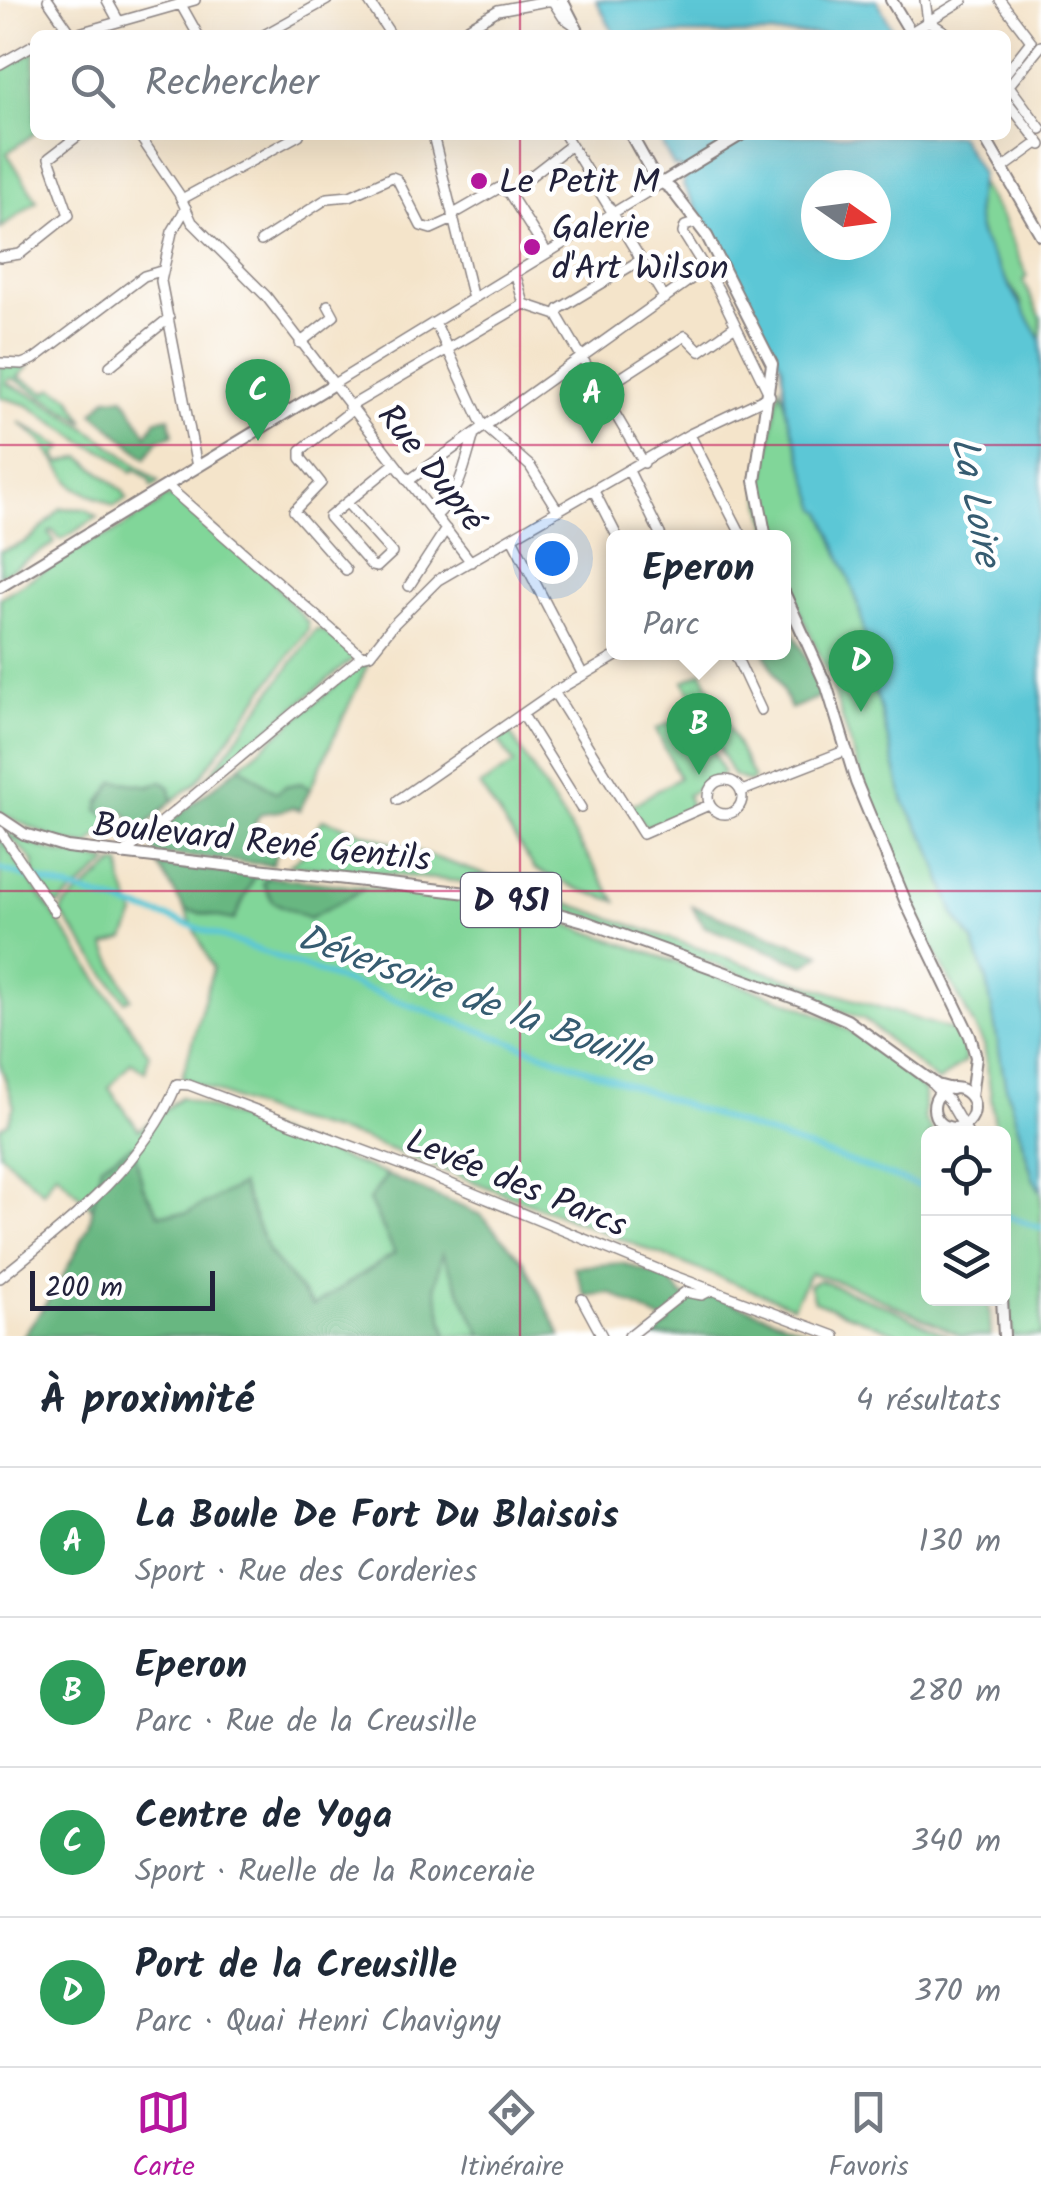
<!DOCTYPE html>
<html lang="fr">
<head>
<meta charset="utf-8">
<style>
	body { margin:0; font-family:Kalam,sans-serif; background:#f2f2f3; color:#1f2937 }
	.controls { position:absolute; right:30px; bottom:30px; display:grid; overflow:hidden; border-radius:15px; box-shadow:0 10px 40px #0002 }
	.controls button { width:90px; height:90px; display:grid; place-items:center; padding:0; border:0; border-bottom:2px solid #e0e1e3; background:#fff; color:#1f2937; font:50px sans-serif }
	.compass { position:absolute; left:801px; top:170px; width:90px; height:90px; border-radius:50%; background:#fff; box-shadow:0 10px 40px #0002; rotate:104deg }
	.scale { position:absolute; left:30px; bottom:25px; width:185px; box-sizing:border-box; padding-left:10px; border:5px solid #22223b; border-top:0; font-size:28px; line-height:35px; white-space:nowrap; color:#22223b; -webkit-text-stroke:8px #fff; paint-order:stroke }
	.you { position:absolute; left:552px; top:558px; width:35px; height:35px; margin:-25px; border:8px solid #fff; border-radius:50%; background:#1a73e8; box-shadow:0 0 0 15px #1a73e833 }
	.badge { display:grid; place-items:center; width:65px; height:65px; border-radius:50%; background:#b5179e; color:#fff; font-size:32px; font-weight:700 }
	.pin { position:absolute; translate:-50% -82px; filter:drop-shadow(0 2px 5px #0008) }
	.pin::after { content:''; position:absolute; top:52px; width:35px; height:30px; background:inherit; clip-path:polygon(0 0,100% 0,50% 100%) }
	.popup { position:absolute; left:606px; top:530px; width:185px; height:130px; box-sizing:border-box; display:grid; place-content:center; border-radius:15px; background:#fff; filter:drop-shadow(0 2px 8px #0005); font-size:32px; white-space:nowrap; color:#747a83 }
	.popup b { font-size:38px; color:#1f2937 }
	.popup::after { content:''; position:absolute; left:50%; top:100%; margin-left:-20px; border:20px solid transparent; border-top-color:#fff }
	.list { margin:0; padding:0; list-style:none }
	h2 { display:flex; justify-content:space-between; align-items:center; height:130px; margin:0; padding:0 40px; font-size:42px }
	h2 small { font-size:32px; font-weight:400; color:#747a83 }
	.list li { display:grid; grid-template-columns:65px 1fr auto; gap:30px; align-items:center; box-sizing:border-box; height:150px; padding:0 40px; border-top:2px solid #e0e1e3 }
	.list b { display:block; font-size:38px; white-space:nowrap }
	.list p { margin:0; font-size:32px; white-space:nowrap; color:#747a83 }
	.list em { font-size:32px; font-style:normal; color:#747a83 }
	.icon { flex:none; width:55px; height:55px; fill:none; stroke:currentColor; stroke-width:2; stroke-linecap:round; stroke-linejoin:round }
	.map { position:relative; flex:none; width:1041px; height:1336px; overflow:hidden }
	.search { position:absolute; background:#fff; box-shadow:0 10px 40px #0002; left:30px; right:30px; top:30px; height:110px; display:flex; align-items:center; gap:25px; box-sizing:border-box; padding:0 35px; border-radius:15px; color:#747a83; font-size:38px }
	.sheet { height:730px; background:#fff }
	nav { display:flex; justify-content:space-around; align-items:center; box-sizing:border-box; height:140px; border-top:2px solid #e0e1e3; background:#fff; font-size:28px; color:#747a83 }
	nav a { display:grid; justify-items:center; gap:5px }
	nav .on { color:#b5179e }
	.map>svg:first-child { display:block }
	.green { fill:#81d699; stroke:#527c6a; stroke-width:2.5 }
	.forest { fill:#68b781; stroke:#456c5e; stroke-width:2.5 }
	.water { fill:#5cc7d6; stroke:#3f7488; stroke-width:2.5; fill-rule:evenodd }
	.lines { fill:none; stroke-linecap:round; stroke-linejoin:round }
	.canal { stroke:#5cc7d6; stroke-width:6 }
	.minor-casing { stroke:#8b8382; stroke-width:12 }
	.major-casing { stroke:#8b8382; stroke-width:14 }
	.minor { stroke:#fff; stroke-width:9 }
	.major { stroke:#fff; stroke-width:10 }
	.grid { fill:none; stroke:#c2185b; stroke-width:2.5; stroke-opacity:0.55 }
	.poi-dot { fill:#b5179e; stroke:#fff; stroke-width:4 }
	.labels { text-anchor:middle; stroke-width:9; stroke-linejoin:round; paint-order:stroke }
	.shield { fill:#fff; stroke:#646476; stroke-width:2.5 }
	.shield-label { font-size:32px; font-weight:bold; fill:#22223b }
	.poi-label { font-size:35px; fill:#22223b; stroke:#fff; text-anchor:start }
	.street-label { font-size:35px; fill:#22223b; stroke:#fff }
	.water-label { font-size:38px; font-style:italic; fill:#365c71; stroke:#fff }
</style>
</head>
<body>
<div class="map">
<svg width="1041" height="1336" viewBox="0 0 1041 1336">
	<rect width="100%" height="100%" fill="#fff"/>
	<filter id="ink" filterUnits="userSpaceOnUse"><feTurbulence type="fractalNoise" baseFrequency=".01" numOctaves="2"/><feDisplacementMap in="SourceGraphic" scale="20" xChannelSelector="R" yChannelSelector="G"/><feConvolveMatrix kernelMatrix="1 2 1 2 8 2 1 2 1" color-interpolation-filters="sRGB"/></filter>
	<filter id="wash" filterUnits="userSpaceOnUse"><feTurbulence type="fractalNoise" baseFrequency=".0048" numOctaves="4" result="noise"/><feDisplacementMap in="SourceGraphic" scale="40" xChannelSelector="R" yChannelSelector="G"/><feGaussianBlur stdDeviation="2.25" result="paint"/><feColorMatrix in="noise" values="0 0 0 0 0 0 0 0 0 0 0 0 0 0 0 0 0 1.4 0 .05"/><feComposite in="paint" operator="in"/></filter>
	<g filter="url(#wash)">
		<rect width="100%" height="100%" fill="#f4e4ca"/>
		<path class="green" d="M35,51V133L7,153L37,201L0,229V71Z
			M979,182L1003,220L1027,276L1023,281L1041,318V340C1036,332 1027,322 1023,313C1022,308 1022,303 1019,298C992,260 967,231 979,182Z
			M0,366L28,367L18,377L46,392L53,388L70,397L85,422L14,379H9L6,383C63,406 111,446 159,482L152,487L150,480L135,469L132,472L110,454L88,445L27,405L0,397Z
			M779,387L861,597L871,686L878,700L904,802L929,844L954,914L973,941L987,981L1005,1083L1033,1178L1041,1192V1336H1012L1004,1220V1134L996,1133L984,1045L924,931L863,784L829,676L784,576V538L771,537L761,498L760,479L765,476Z
			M19,422L63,448L56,454L60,463L81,457L123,491L127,499L114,506L74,487L41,441Z
			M163,497H175L269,577L308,623V630L196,783L172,801L170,788L162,781L151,786L115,781L100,802L98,809L113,821L88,846L58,840L0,813V598L97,538L111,534L160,503Z
			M61,508L86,509L98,517L61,540L52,530L49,533L55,543L0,576V551C30,546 42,528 61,508Z
			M316,630H322L356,656L204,783Z
			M369,662L310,789L301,783L286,786L276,794L240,766L360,665Z
			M702,672L754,779L749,782L733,775L684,681Z
			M695,711L724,774L687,795L692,810L646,828L629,807L679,778L656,729Z
			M508,730L616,901L581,890L535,869L480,786L514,764L497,738Z
			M323,819L776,975L952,1030L964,1042L965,1061L938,1082L864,1019L588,918L476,883L289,865L317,844L314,832Z
			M5,832L51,851L110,862L58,905L53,903L33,871L34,862L12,839L5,844L149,1054L145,1072L131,1062L109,1088L139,1130L181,1097L387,1175L369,1200L395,1253L313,1306L269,1253L241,1185L187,1213L159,1214L143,1187L133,1146L101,1165L92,1208L56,1172L43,1192L0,1153V1128L8,1123L14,1106L0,1064V837Z
			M115,864H121L123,884L135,915L125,939L105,946L131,998L125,1001L61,913L63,907Z
			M255,875L269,877L263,883L309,917L366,888L477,901L546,917L790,1002L823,1016L876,1046L924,1091V1119L934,1133L928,1134V1298L988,1299L991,1336H962L854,1287L810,1273L793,1306L361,1138L277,1116L182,1078L213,968L185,910L234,920Z
			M442,1251L482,1336H447L435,1286Z
			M819,1280L891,1308L948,1336H904L814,1301L809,1285Z"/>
		<path class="forest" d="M124,397L147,435L156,420L169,417L173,435L158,440L146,458L93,413L107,398Z
			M784,618L802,648L822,696L791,709L765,653L784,652Z
			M240,766L276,793L286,786L301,783L310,789L300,810C287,806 297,807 284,810C265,815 259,806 253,831L261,838L270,834L278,849L272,865L157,854L146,841Z
			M115,781L151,786L162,781L170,788L172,801L141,830L123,812L113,821L98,810L100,802Z
			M158,865L255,875L234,920L185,910Z
			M269,877L366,888L309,918L273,902L263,883Z
			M692,906L821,954L806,965L703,926Z
			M133,1145L143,1187L159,1214L187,1213L241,1185L269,1253L313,1306L395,1253L369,1200L387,1175L481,1215L524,1261L561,1336H482L442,1253L435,1286L447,1336H23L58,1286L89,1226L101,1165Z
			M622,1263L668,1279L684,1297L715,1296L821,1336H649L669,1324L610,1293L585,1296L575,1267Z"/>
		<path class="water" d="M596,0H877L895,34L615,35Z
			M657,135H959L981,174C976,197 973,214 981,237L1041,340V1192L1033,1178L1005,1083L987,981L973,941L954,914L929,844L904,802L878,700C863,670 868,633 857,601C847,570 833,542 823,512L818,509L786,410L782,366L733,266L683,186L685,176L678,166L674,167ZM816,185H876V245H816Z"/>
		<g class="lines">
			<path class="canal" d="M0,869L173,919L676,1102L928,1189
				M1004,1215L1041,1228"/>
		</g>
	</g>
	<g filter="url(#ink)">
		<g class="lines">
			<defs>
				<path id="minor" d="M48,0L72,35L195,0
					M107,0L118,20
					M368,0L391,35
					M552,0L563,17L573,24
					M925,0L928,21
					M1000,0L1031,41
					M180,3L198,35
					M928,21L950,35
					M911,32L963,0
					M50,35L64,27
					M264,35L327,0
					M456,35L498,10L552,0
					M0,64L35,44
					M1006,73L1031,41
					M1009,86L1041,129
					M1006,89L1041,46
					M1006,100L1041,145
					M139,135L179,194L192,222L266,296L471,562
					M433,135L473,299
					M565,135L665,299
					M1003,168L1039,142
					M509,193L571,145
					M509,193L547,253
					M182,199L299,135
					M186,208L172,232L161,281L197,467
					M452,215L499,188L509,193
					M261,241L328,198L350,196L392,177L397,179L421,226L431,229L453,219
					M0,257L20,254L69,215L49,158L79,135
					M515,273L524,304
					M524,304L557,315L644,463
					M557,315L559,309L639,261
					M435,322L482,424L530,466L558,511
					M300,343L334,316L328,305
					M0,363L22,364L34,359L144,276L161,271
					M110,366L169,318
					M332,385L662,183
					M602,390L685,336L700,351L735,326
					M349,407L524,304
					M690,435L743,538
					M629,471L662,538
					M408,481L705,269
					M167,486L362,656
					M594,491L618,538
					M347,503L392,553L377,567L372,566L329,517L394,464
					M436,516C460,494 465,464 474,434
					M512,538L583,675
					M346,570L294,511L321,483L301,458V450L352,410
					M409,586L446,529
					M734,652L761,710
					M362,656L370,654L393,625L438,580L690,434L770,396L718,289L683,233L685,226L698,222
					M554,692L643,834L709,805
					M523,715L581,808
					M708 797a17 17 0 1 1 34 0a17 17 0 1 1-34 0Z
					M742,791L847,750
					M398,800L554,692L623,652
					M0,831L54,911
					M122,855L362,656
					M933,1085L949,1101L968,1134
					M0,1278C68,1223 143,1166 177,1084L189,1085L429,1175L669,1274L835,1336
					M582,1299L602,1336
					M629,1336L685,1292L702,1295L712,1290"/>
				<path id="major" d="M562,0L580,35
					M891,0L912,35
					M631,135L655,178L671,189L707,236L772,364L755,481L766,538
					M983,135L1041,235
					M662,183L741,135
					M0,587L332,385
					M784,592L827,687L856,782L907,905L970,1036L976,1057L971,1097
					M0,818L24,834L67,847L494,896L584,921L808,1003L847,1020L937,1085L952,1089
					M934 1108a20 20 0 1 1 40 0a20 20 0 1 1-40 0Z
					M1002,1298L1004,1336"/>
			</defs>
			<use href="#minor" class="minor-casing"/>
			<use href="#major" class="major-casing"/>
			<use href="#minor" class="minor"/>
			<use href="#major" class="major"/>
		</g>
	</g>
	<path class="grid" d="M520,0V35M520,135V1336M0,445H1041M0,891H1041"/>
	<g class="poi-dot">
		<circle cx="479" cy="181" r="10"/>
		<circle cx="532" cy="247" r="10"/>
	</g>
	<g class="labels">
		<rect class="shield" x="461" y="873" width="100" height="54" rx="8"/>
		<g class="shield-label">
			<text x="511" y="911">D 951</text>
		</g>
		<g class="poi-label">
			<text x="499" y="193">Le Petit M</text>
			<text x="552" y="239">Galerie<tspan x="552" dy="40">d'Art Wilson</tspan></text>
		</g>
		<g class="street-label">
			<text transform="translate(432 467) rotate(52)" y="12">Rue Dupré</text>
			<text transform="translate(262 841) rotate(6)" y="12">Boulevard René Gentils</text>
			<text transform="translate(517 1182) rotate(22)" y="12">Levée des Parcs</text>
		</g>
		<g class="water-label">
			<text transform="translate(977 501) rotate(79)" y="13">La Loire</text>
			<text transform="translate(475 998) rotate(20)" y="13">Déversoire de la Bouille</text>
		</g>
	</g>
</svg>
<div class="controls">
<button><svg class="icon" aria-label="locate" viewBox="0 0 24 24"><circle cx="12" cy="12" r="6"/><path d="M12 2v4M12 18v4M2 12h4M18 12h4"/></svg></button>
<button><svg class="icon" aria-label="layers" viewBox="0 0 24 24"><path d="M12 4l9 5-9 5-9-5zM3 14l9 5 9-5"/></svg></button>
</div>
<svg class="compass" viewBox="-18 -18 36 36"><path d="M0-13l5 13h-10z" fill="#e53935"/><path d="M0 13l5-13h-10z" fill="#747a83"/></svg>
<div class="scale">200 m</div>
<div class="you"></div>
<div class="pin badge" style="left:592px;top:444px;background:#2e9e5b">A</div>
<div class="pin badge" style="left:699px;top:775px;background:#2e9e5b">B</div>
<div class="popup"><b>Eperon</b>Parc</div>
<div class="pin badge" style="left:258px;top:441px;background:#2e9e5b">C</div>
<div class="pin badge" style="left:861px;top:712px;background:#2e9e5b">D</div>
<div class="search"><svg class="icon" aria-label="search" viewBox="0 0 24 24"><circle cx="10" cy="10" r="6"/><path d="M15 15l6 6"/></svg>Rechercher</div>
</div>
<section class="sheet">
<h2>À proximité<small>4 résultats</small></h2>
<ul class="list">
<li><span class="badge" style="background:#2e9e5b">A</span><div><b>La Boule De Fort Du Blaisois</b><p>Sport · Rue des Corderies</p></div><em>130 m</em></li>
<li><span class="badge" style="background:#2e9e5b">B</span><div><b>Eperon</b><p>Parc · Rue de la Creusille</p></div><em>280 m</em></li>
<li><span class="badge" style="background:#2e9e5b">C</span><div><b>Centre de Yoga</b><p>Sport · Ruelle de la Ronceraie</p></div><em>340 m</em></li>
<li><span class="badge" style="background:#2e9e5b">D</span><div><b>Port de la Creusille</b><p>Parc · Quai Henri Chavigny</p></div><em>370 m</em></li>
</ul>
</section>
<nav>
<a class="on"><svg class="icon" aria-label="map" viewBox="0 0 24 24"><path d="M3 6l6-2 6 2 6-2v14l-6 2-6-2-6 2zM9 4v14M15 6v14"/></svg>Carte</a>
<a><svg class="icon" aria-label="directions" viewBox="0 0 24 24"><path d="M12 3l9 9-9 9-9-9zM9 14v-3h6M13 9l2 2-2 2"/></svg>Itinéraire</a>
<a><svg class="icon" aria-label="saved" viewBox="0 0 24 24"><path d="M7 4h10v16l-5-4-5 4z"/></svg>Favoris</a>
</nav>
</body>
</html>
